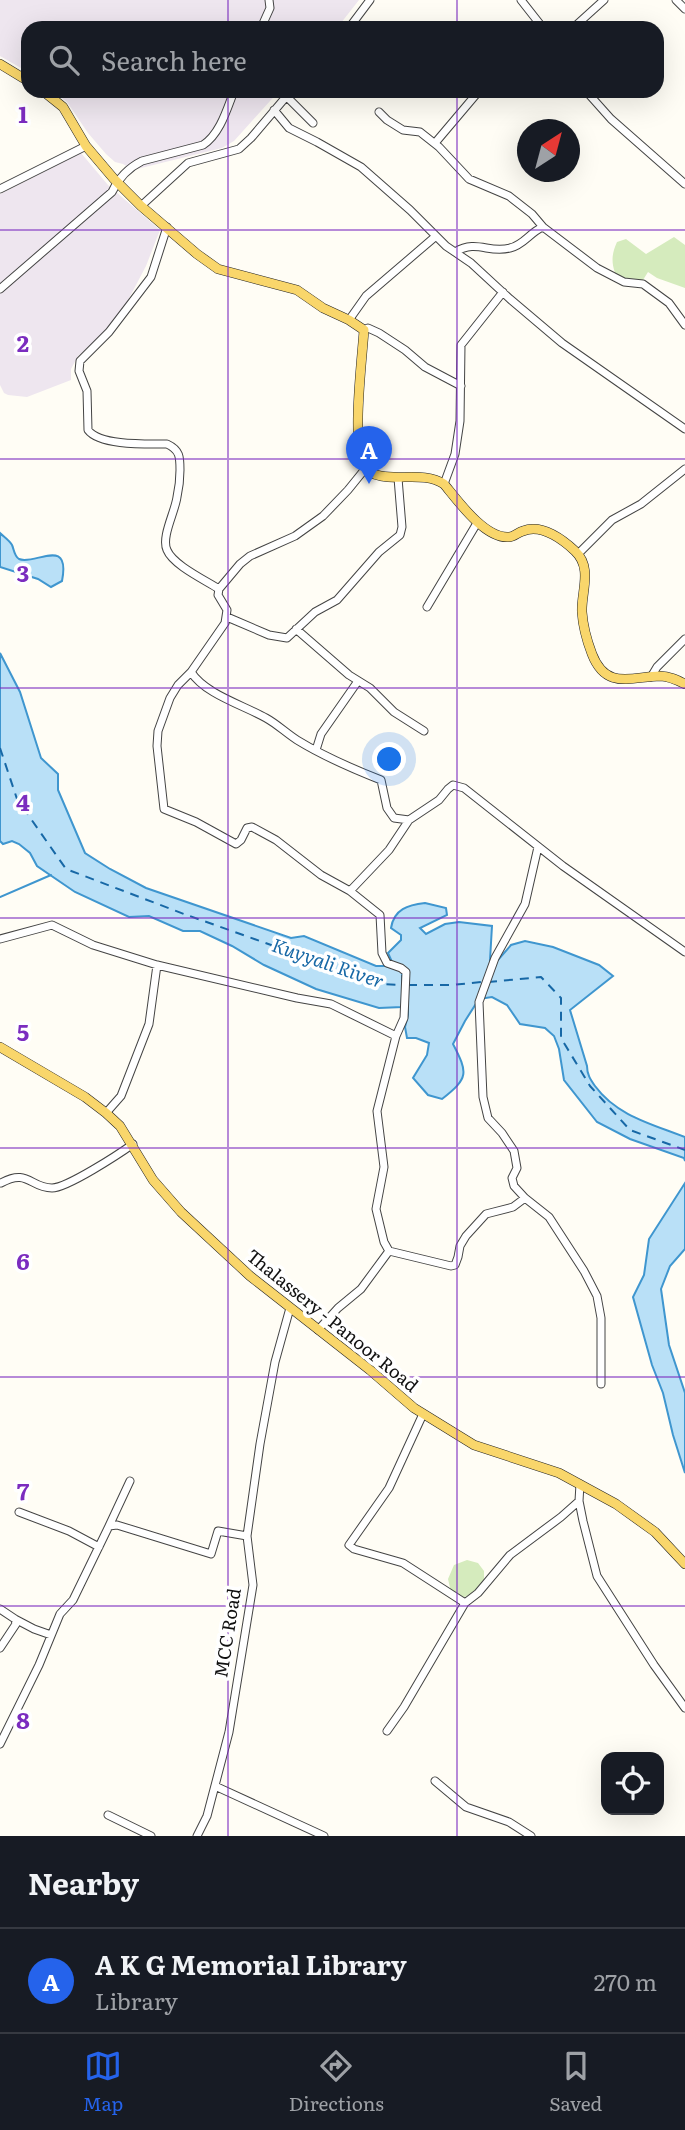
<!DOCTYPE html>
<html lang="en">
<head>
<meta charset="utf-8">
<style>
	body { margin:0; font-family:Literata,serif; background:#242831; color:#f1f3f6 }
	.controls { position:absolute; right:21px; bottom:21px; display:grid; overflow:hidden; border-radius:14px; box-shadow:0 7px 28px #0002 }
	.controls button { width:63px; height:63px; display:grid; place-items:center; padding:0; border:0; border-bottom:2px solid #363941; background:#171b24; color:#f1f3f6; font:35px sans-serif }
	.compass { position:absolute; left:517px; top:119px; width:63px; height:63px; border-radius:50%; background:#171b24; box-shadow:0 7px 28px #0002; rotate:36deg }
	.you { position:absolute; left:390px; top:760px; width:24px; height:24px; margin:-18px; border:5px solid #fff; border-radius:50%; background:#1a73e8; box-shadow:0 0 0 10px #1a73e833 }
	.badge { display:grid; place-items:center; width:46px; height:46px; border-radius:50%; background:#2563eb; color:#fff; font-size:23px; font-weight:700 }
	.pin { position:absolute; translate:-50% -58px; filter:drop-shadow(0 2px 4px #0008) }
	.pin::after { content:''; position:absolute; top:37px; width:24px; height:21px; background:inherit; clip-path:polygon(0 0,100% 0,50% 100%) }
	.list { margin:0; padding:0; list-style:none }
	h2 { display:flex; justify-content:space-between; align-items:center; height:91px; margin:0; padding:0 28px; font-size:30px }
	h2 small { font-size:23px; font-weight:400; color:#9ea1a6 }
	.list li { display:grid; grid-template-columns:46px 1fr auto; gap:21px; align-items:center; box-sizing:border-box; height:105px; padding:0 28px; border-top:2px solid #363941 }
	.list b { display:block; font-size:26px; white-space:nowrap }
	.list p { margin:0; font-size:23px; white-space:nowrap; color:#9ea1a6 }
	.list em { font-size:23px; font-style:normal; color:#9ea1a6 }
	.icon { flex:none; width:38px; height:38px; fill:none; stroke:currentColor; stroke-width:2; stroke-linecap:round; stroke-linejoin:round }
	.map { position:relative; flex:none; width:685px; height:1836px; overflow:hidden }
	.search { position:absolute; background:#171b24; box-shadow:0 7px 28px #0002; left:21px; right:21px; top:21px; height:77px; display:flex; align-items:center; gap:18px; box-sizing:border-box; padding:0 24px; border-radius:21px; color:#9ea1a6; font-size:26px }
	.sheet { height:196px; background:#171b24 }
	nav { display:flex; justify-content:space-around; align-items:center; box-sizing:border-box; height:98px; border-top:2px solid #363941; background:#171b24; font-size:19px; color:#9ea1a6 }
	nav a { display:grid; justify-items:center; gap:4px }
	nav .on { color:#2563eb }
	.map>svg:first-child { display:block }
	.industrial { fill:#eee6ef }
	.green { fill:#d5ebbd }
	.water { fill:#b9e0f7; stroke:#3f96cf; stroke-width:2 }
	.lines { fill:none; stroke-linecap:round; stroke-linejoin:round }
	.stream { stroke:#3f96cf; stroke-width:2 }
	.ferry { stroke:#1768a6; stroke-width:2; stroke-dasharray:9 7; stroke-linecap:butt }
	.minor-casing { stroke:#444; stroke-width:9 }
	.major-casing { stroke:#222; stroke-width:10 }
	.minor { stroke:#fff; stroke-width:7 }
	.major { stroke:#f9d66b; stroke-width:9 }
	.grid { fill:none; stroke:#7b2cbf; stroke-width:2; stroke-opacity:0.55 }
	.labels { text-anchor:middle; stroke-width:7; stroke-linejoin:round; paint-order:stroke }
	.street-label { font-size:18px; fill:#111; stroke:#fff }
	.water-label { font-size:19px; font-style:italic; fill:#1768a6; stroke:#fff }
	.grid-label { font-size:23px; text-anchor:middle; font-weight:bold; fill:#7b2cbf; stroke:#fff; stroke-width:7; stroke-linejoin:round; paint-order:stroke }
</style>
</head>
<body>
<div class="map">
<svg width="685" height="1836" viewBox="0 0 685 1836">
	<rect width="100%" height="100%" fill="#fffdf5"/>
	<path class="industrial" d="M0,0H359L337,28H28V72L0,56Z
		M53,91H279L234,141L222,148L133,170L123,164L115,162L106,154L88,133L67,102Z
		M81,153L108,185L160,230L146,266L127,302L102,335L78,356L71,369V380L27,397L8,395L4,393L0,385V194Z"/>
	<path class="green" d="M674,237L685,245V288L657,278L648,272L643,280C631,283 625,278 615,273C611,261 612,253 617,242L626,239L646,254Z
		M467,1560L478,1563L484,1571V1584L474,1593L462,1598L451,1592L448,1579L454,1565Z"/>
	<path class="water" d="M0,533C4,537 9,540 12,545C14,549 14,556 19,559C34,566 71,535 62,581L51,587L38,579L0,567Z
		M0,653L20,692L41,758L58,774V790L85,853L110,869L146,888L291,938L304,936L376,966H386L402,971V1007L379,1008L316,989L264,965L232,946L200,931H183L149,916L129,917L75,892L37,866L30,853L19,844L12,841L3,844L0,841Z
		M425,903L446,908L447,915L420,928L426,934L445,924L459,922L492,926L490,960H498L511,945L525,941L553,947L599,965L613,976L570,1010L587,1066C587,1074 590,1079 595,1086C617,1116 652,1124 685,1137V1161L684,1158L630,1139L597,1122L564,1080L559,1049L554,1036L545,1028L520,1024L507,1005L492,997L479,999L465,1021L453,1044C468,1073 469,1078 442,1099L428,1095L413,1078L427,1055L429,1043L416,1038H407L405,1027L408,1015V971L392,962L388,953L401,940V935L391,928C394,909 408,905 425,903Z
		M685,1183V1249L670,1266L661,1289L669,1345L685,1393V1473L673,1435L663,1393L652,1365L633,1297L644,1275L649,1239Z"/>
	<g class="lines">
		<path class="stream" d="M0,897L51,875"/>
		<path class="ferry" d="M0,748L17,799L66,869L184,914L381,984L402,985
			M488,982L541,977L561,998V1038L590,1086L630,1130L685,1150
			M408,985H452L482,982"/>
		<defs>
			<path id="minor" d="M521,0L543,28
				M676,0L685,9
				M261,28L270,8L269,0
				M349,28L370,0
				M573,28L604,0
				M586,91L611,119L685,184
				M286,96L313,123
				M274,110L289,128L317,142L361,167L410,210L446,246L471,263L510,299L562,343L685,429
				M379,112L387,120L403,130L420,132L439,147L469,179L509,196L532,214L543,227
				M435,143L479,91
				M0,189L86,146
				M141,206L188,163L239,149L251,138L291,91
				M167,227L151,277L109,332L80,361L79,371L87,391L88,430C100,446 147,444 167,444C180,450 180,457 180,470C180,479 179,488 177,497C175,512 161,537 167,550C173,565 205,580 219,589
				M455,252C477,239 489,254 510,248C524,245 530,232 543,227L597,268L624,282L643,284L669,303L685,325
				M0,289L112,192C119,177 128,168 142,161L203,145C220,134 227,109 234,91
				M349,320L366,296L436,236
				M364,330L368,328L379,333L405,350L425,367L461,386
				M365,469L348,490L323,516L295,536L250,556L240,564L219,589L218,595L227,610L225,623L191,672C205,694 243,705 266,718C277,724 286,733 297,740C323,756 353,769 381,780L387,808L394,818L409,820L439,800L448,789L453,785L464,788L563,866L685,952
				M444,484L455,454L460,421L461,345L503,292
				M578,554L612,520L641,504L685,469
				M427,607L477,523
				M227,617L269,635L287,638L315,612L337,600L379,552L400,535L402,527L398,478
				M296,629L349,675L370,688L394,712L424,731
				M191,672L178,685L170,698L158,731L157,746L164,809L196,822L236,844L241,840L247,828L252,827L276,840L321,875L350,891L380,915L382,953L387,963L401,968L406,972L404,1018L396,1036L377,1111L384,1167L376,1209L384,1242L389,1251L451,1266L455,1265L458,1257L460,1246L466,1236L486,1214L513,1207L525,1198
				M651,677L657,667L685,639
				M316,750L321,734L358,681
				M538,847L525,904L495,958L479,1002L483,1097L488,1118L502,1133L514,1151L517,1168L512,1178L514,1186L525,1198L549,1217L584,1271L597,1296L601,1318V1384
				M350,891L389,850L409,820
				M0,939L52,925L93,945L157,965L297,998L331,1004L396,1036
				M106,1113L121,1096L149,1024L157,965
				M1,1183C28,1168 30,1188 52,1188C67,1188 119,1154 133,1144
				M318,1330L338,1308L361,1289L389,1251
				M423,1414L389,1488L349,1545L354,1549L403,1563L465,1603
				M130,1481L109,1526L117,1525L211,1554L218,1531L247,1536
				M580,1484L579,1501L583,1521L597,1576L654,1665L685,1708
				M19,1512L69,1531L99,1547
				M0,1609L15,1619L16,1624L0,1648
				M15,1619L34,1629L51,1635
				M387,1731L404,1707L465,1603L478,1593L510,1555L561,1517L579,1501
				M0,1744L39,1665L60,1614L73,1600L109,1526
				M435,1781L466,1807L509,1822L531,1836
				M215,1786L324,1836
				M108,1815L151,1836
				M197,1836L207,1816L229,1732L253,1585L247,1536L260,1444L275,1362L290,1308"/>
			<path id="major" d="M0,64L28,81
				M43,91L63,107L86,146L114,179L141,206L197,254L218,269L297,290L323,308L349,320L364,330C362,360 352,439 363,465C366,471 374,475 381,476C401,480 425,472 444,484C458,501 485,539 509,537C514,537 518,532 523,531C541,524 562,539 575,551C593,568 581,592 582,612C583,627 587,641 592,654C606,690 630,677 660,676C669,676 677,680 685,684
				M0,1047L85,1097L106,1113L120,1126L153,1180L181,1212L250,1276L370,1370L414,1408L474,1445L559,1473L616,1504L655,1532L685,1564"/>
		</defs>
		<use href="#minor" class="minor-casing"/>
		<use href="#major" class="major-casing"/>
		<use href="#minor" class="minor"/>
		<use href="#major" class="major"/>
	</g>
	<path class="grid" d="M228,0V28M457,0V28M228,91V1836M457,91V1836M0,230H685M0,459H685M0,688H685M0,918H685M0,1148H685M0,1377H685M0,1606H685"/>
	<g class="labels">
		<g class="street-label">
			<text transform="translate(332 1321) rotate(39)" y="6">Thalassery - Panoor Road</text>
			<text transform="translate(228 1633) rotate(-81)" y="6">MCC Road</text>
		</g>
		<g class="water-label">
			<text transform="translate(328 963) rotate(19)" y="7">Kuyyali River</text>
		</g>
	</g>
	<g class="grid-label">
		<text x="23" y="123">1</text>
		<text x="23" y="352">2</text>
		<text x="23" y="582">3</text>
		<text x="23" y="811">4</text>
		<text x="23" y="1041">5</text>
		<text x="23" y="1270">6</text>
		<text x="23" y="1500">7</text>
		<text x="23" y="1729">8</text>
	</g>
</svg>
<div class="controls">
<button><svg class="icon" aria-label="locate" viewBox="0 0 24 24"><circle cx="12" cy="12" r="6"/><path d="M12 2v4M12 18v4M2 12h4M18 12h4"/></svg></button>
</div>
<svg class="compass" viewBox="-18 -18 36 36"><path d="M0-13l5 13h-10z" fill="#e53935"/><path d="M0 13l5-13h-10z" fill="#9ea1a6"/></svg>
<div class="you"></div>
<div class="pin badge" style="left:369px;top:484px">A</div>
<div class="search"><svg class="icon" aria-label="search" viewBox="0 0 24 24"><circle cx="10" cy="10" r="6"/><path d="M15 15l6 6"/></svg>Search here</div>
</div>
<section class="sheet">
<h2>Nearby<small></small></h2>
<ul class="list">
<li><span class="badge">A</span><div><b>A K G Memorial Library</b><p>Library</p></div><em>270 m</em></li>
</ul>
</section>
<nav>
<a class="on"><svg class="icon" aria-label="map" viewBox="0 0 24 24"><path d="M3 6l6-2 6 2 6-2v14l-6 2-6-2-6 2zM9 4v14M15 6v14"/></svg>Map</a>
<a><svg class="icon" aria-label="directions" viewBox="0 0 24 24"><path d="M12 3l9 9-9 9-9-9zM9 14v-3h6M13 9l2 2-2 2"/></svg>Directions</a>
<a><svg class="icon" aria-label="saved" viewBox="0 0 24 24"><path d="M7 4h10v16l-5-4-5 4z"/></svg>Saved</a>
</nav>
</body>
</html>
